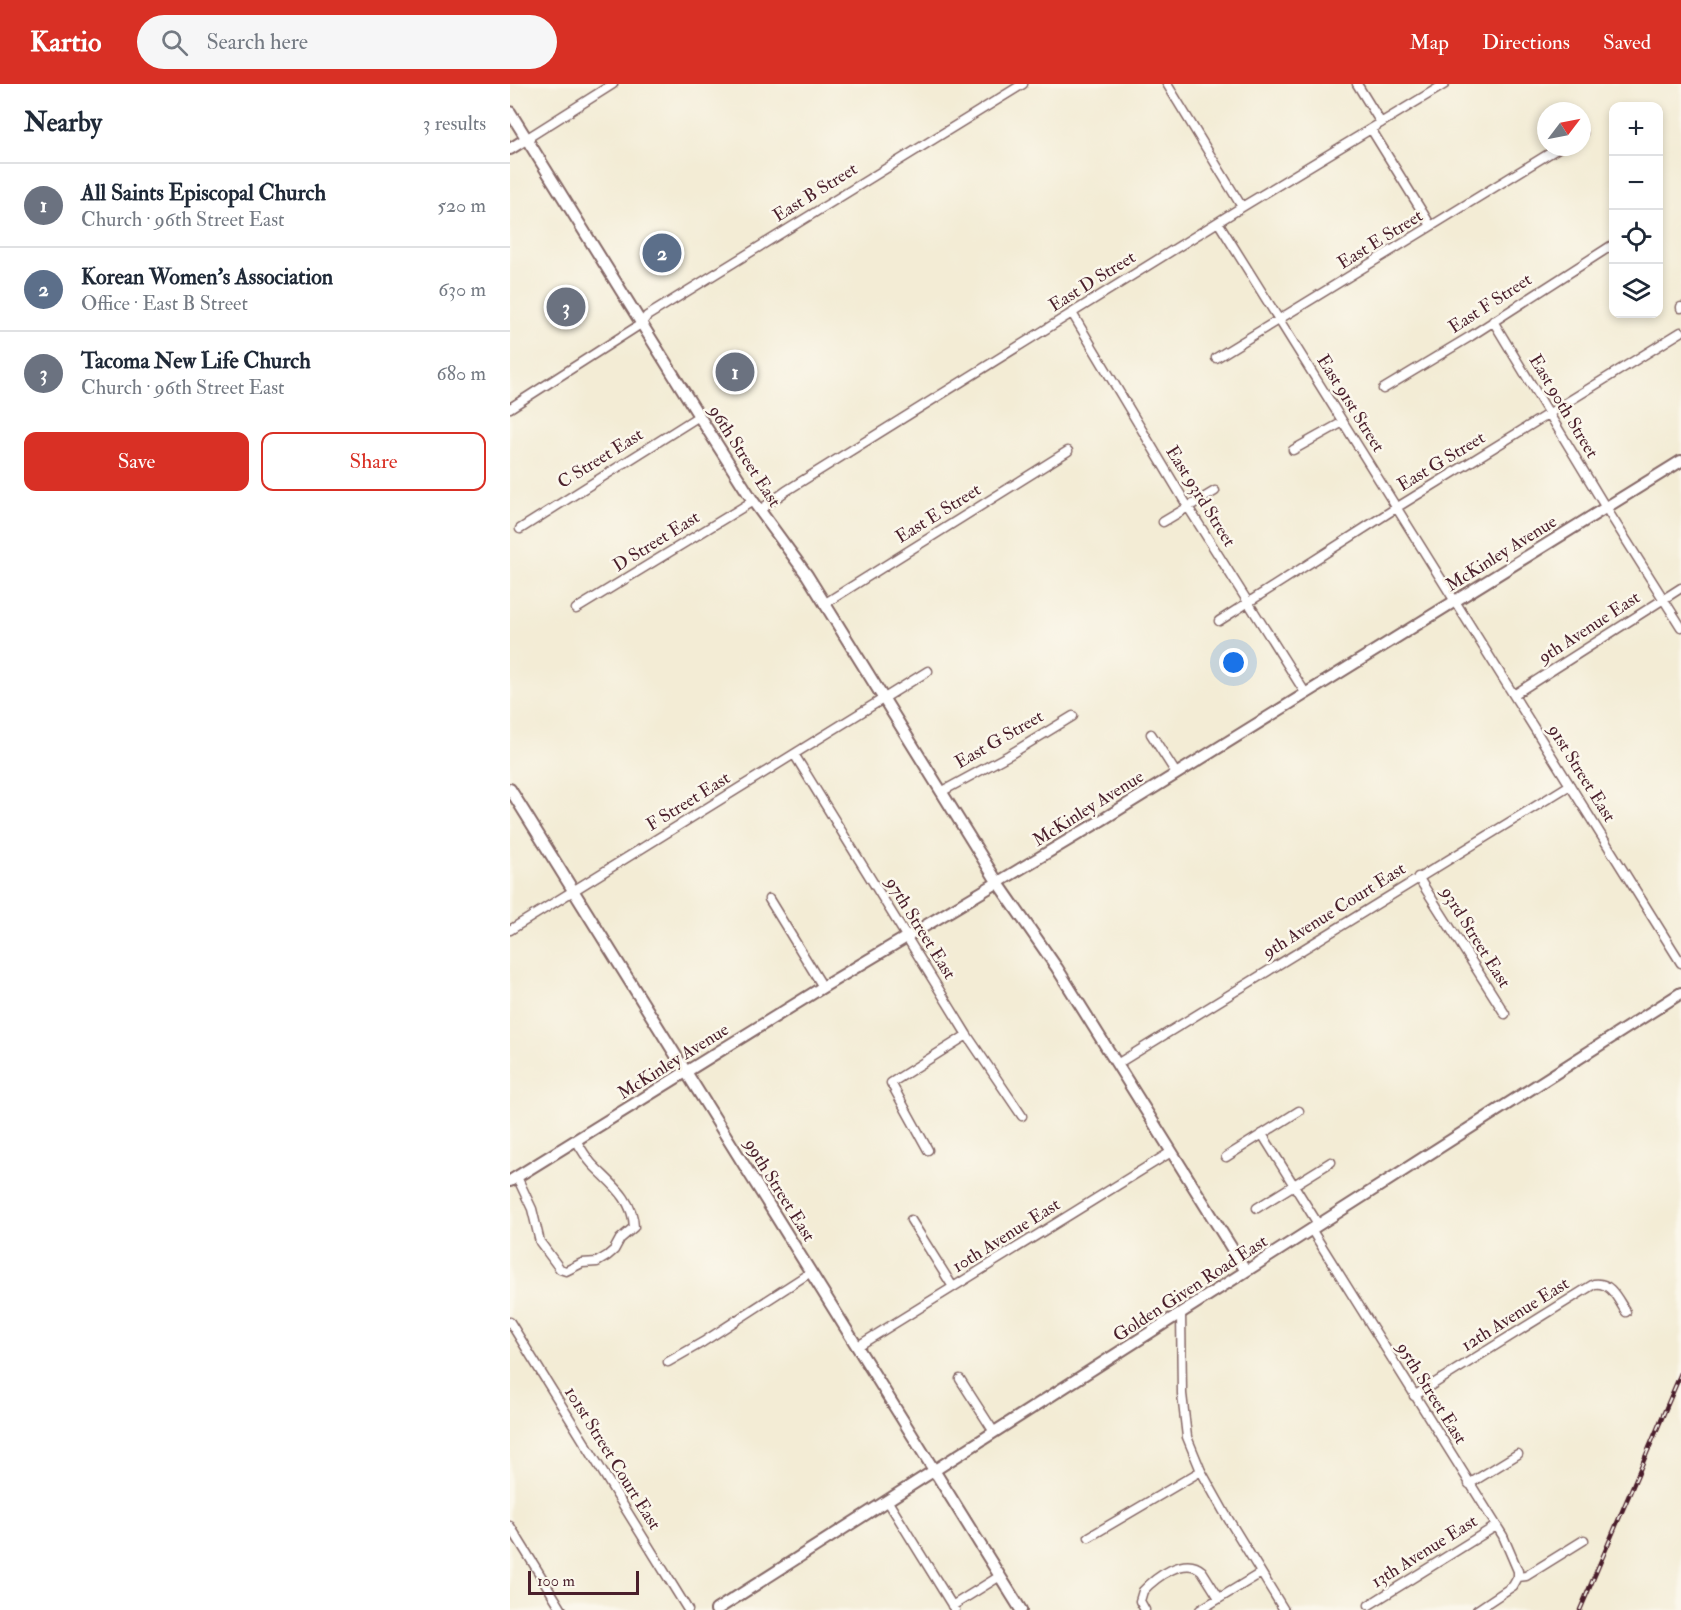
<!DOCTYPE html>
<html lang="en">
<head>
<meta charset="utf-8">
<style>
	body { margin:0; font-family:"IM FELL Double Pica",serif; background:#f6f6f7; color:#1f2937 }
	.controls { position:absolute; right:18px; top:18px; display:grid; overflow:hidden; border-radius:12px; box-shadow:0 3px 9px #0003 }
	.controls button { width:54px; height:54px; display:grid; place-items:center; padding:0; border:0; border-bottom:2px solid #e0e1e3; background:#fff; color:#1f2937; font:30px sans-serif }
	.compass { position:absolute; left:1027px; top:18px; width:54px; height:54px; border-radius:50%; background:#fff; box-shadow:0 3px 9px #0003; rotate:58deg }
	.scale { position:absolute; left:18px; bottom:15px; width:111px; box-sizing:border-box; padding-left:6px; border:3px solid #4a1f2b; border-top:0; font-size:16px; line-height:21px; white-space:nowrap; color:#4a1f2b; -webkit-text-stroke:4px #fbf7ec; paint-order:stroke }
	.you { position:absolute; left:724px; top:579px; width:21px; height:21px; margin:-15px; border:4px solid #fff; border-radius:50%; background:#1a73e8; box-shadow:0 0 0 9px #1a73e833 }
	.badge { display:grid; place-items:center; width:39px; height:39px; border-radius:50%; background:#d93025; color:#fff; font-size:20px; font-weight:700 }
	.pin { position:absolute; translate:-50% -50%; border:3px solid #fff; box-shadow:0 2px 6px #0006 }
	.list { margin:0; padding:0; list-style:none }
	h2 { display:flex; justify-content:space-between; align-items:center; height:78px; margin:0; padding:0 24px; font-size:26px }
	h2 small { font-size:20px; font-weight:400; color:#747a83 }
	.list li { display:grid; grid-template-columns:39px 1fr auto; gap:18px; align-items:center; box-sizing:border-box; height:84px; padding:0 24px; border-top:2px solid #e0e1e3 }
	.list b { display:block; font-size:22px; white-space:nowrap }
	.list p { margin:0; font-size:20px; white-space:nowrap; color:#747a83 }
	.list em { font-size:20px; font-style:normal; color:#747a83 }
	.actions { display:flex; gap:12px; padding:18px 24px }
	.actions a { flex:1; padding:14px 0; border:2px solid #d93025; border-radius:12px; text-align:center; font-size:21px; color:#d93025 }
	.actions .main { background:#d93025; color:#fff }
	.icon { flex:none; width:33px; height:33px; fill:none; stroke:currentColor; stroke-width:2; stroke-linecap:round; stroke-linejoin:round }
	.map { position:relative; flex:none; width:1171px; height:1526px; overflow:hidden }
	header { display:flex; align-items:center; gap:36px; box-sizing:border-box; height:84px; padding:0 30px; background:#d93025; color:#fff }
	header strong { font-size:28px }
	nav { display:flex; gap:33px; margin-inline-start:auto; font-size:21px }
	.search { width:420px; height:54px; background:#f6f6f7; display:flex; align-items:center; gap:15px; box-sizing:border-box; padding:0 21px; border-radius:33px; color:#747a83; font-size:22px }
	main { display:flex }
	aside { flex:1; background:#fff }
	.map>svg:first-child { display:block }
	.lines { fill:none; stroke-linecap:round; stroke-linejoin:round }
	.minor-casing { stroke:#856766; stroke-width:11 }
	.tertiary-casing { stroke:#856766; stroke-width:14 }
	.minor { stroke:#fff; stroke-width:8 }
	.tertiary { stroke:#fff; stroke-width:10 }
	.rail-casing { stroke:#4a1f2b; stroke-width:4.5 }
	.rail { stroke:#fbf7ec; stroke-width:2; stroke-dasharray:7; stroke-linecap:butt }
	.labels { text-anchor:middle; stroke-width:5; stroke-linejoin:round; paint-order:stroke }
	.street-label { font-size:18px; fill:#4a1f2b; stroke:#fbf7ec }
</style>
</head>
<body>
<header>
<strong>Kartio</strong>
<div class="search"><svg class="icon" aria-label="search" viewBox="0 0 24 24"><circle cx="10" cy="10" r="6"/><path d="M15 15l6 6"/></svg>Search here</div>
<nav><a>Map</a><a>Directions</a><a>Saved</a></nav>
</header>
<main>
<aside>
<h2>Nearby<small>3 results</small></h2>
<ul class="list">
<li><span class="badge" style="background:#6b7280">1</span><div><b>All Saints Episcopal Church</b><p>Church · 96th Street East</p></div><em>520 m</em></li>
<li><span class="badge" style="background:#5c6f8a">2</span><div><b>Korean Women's Association</b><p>Office · East B Street</p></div><em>630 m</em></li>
<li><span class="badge" style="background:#6b7280">3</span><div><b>Tacoma New Life Church</b><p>Church · 96th Street East</p></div><em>680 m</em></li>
</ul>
<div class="actions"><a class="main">Save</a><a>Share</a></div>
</aside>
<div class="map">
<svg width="1171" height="1526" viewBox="0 0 1171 1526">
	<rect width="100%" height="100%" fill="#fbf7ec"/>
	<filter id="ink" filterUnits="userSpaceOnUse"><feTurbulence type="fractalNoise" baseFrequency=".0167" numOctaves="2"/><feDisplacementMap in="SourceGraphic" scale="12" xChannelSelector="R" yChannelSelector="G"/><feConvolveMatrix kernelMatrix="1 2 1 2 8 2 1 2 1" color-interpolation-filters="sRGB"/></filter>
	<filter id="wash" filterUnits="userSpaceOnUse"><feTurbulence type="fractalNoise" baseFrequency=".008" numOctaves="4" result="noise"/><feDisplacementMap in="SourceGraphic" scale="24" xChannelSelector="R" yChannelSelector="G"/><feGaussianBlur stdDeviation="1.35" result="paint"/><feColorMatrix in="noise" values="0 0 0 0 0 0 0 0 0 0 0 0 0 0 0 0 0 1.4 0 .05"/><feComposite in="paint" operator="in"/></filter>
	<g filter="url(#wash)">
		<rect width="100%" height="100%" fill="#f3ecd5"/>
	</g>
	<g filter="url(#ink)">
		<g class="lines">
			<defs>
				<path id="minor" d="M657,0L732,123
					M847,0L871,39
					M861,45L921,142
					M1072,49H1073
					M16,55L103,0
					M708,138L1171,879
					M1171,223V224
					M562,229L678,423L796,610
					M983,237L1096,424L1171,543
					M706,274L1050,63
					M873,305L961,252L1104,160
					M0,324L131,240L137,232L513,0
					M783,366L833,338
					M250,426L276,407L732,123L935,0
					M653,438L705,407
					M10,445L189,332
					M314,520L558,367
					M66,525L243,417
					M709,537L886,424L1171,248
					M1005,610L1171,504
					M641,650L666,689
					M284,670L457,951L512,1032
					M431,708L499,671L563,632
					M908,793L995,930
					M259,815L313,903
					M0,846L418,587
					M607,980L1060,701
					M752,1050L808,1140
					M418,1066L381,999L457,951
					M716,1073L789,1027
					M7,1093L22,1125L30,1158L50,1185L56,1187L72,1179L87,1178L97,1172L104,1166L110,1155L124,1143C123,1114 100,1099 82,1080C76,1073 71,1065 66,1056
					M747,1124L821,1078
					M401,1136L443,1203
					M801,1145L993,1452L1008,1487V1493
					M671,1229L672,1310L677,1353L691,1387L714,1428L774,1526
					M0,1238L178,1526
					M348,1262L661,1068
					M158,1278L193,1258L301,1188
					M450,1295L484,1348
					M904,1312L1084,1200C1101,1197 1108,1216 1116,1228
					M959,1400L1008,1370
					M377,1416L445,1526
					M0,1442L52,1526
					M579,1453L691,1387
					M1008,1493L1016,1492L1074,1456
					M859,1521L986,1442
					M442,1522L490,1492
					M635,1526L630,1517L633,1507C645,1494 675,1471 692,1487L709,1514
					M690,1526L751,1489
					M967,1526L1003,1502L1008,1493"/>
				<path id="tertiary" d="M0,28L189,332L243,417L297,491L488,799L547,884L736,1187
					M0,65L16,55
					M0,705L511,1526
					M0,1097L313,903L587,739L1171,377
					M206,1526L1171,909"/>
			</defs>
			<use href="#minor" class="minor-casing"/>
			<use href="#tertiary" class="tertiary-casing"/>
			<use href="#minor" class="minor"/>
			<use href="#tertiary" class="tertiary"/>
			<defs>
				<path id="rail" d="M1070,1526L1171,1289"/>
			</defs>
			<use href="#rail" class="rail-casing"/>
			<use href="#rail" class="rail"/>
		</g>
	</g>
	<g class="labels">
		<g class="street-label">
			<text transform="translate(305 108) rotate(-32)" y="6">East B Street</text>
			<text transform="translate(870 155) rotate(-32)" y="6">East E Street</text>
			<text transform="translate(582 197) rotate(-32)" y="6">East D Street</text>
			<text transform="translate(980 219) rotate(-33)" y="6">East F Street</text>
			<text transform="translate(841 319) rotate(58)" y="6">East 91st Street</text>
			<text transform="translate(1054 322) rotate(59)" y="6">East 90th Street</text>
			<text transform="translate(235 372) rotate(57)" y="6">96th Street East</text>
			<text transform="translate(90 374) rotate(-32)" y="6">C Street East</text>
			<text transform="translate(931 377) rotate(-31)" y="6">East G Street</text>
			<text transform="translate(691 412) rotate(58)" y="6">East 93rd Street</text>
			<text transform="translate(428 429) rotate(-32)" y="6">East E Street</text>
			<text transform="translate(146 457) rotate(-32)" y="6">D Street East</text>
			<text transform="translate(991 469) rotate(-32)" y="6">McKinley Avenue</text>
			<text transform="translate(1079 543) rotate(-33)" y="6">9th Avenue East</text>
			<text transform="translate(489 655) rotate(-30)" y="6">East G Street</text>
			<text transform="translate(1072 689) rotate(58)" y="6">91st Street East</text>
			<text transform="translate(178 717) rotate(-32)" y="6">F Street East</text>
			<text transform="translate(578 724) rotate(-32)" y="6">McKinley Avenue</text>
			<text transform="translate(824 826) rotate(-32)" y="6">9th Avenue Court East</text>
			<text transform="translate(411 844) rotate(58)" y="6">97th Street East</text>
			<text transform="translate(966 853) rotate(58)" y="6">93rd Street East</text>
			<text transform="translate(163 977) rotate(-32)" y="6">McKinley Avenue</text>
			<text transform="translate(270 1106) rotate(58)" y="6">99th Street East</text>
			<text transform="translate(496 1151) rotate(-32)" y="6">10th Avenue East</text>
			<text transform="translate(680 1204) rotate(-33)" y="6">Golden Given Road East</text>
			<text transform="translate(1005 1230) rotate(-32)" y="6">12th Avenue East</text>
			<text transform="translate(922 1309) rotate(58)" y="6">95th Street East</text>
			<text transform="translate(103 1374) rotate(58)" y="6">101st Street Court East</text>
			<text transform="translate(914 1467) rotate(-32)" y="6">13th Avenue East</text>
		</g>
	</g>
</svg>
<div class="controls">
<button>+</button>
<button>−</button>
<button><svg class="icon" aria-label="locate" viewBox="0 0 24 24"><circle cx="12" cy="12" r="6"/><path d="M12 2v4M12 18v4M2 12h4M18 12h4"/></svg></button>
<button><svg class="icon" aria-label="layers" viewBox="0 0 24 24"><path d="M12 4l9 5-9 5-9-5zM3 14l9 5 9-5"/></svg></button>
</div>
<svg class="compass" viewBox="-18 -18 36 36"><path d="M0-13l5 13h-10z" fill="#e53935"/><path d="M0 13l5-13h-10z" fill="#747a83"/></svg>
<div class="scale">100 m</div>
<div class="you"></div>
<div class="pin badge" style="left:225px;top:288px;background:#6b7280">1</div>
<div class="pin badge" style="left:152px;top:169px;background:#5c6f8a">2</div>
<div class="pin badge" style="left:56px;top:223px;background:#6b7280">3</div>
</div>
</main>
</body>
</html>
